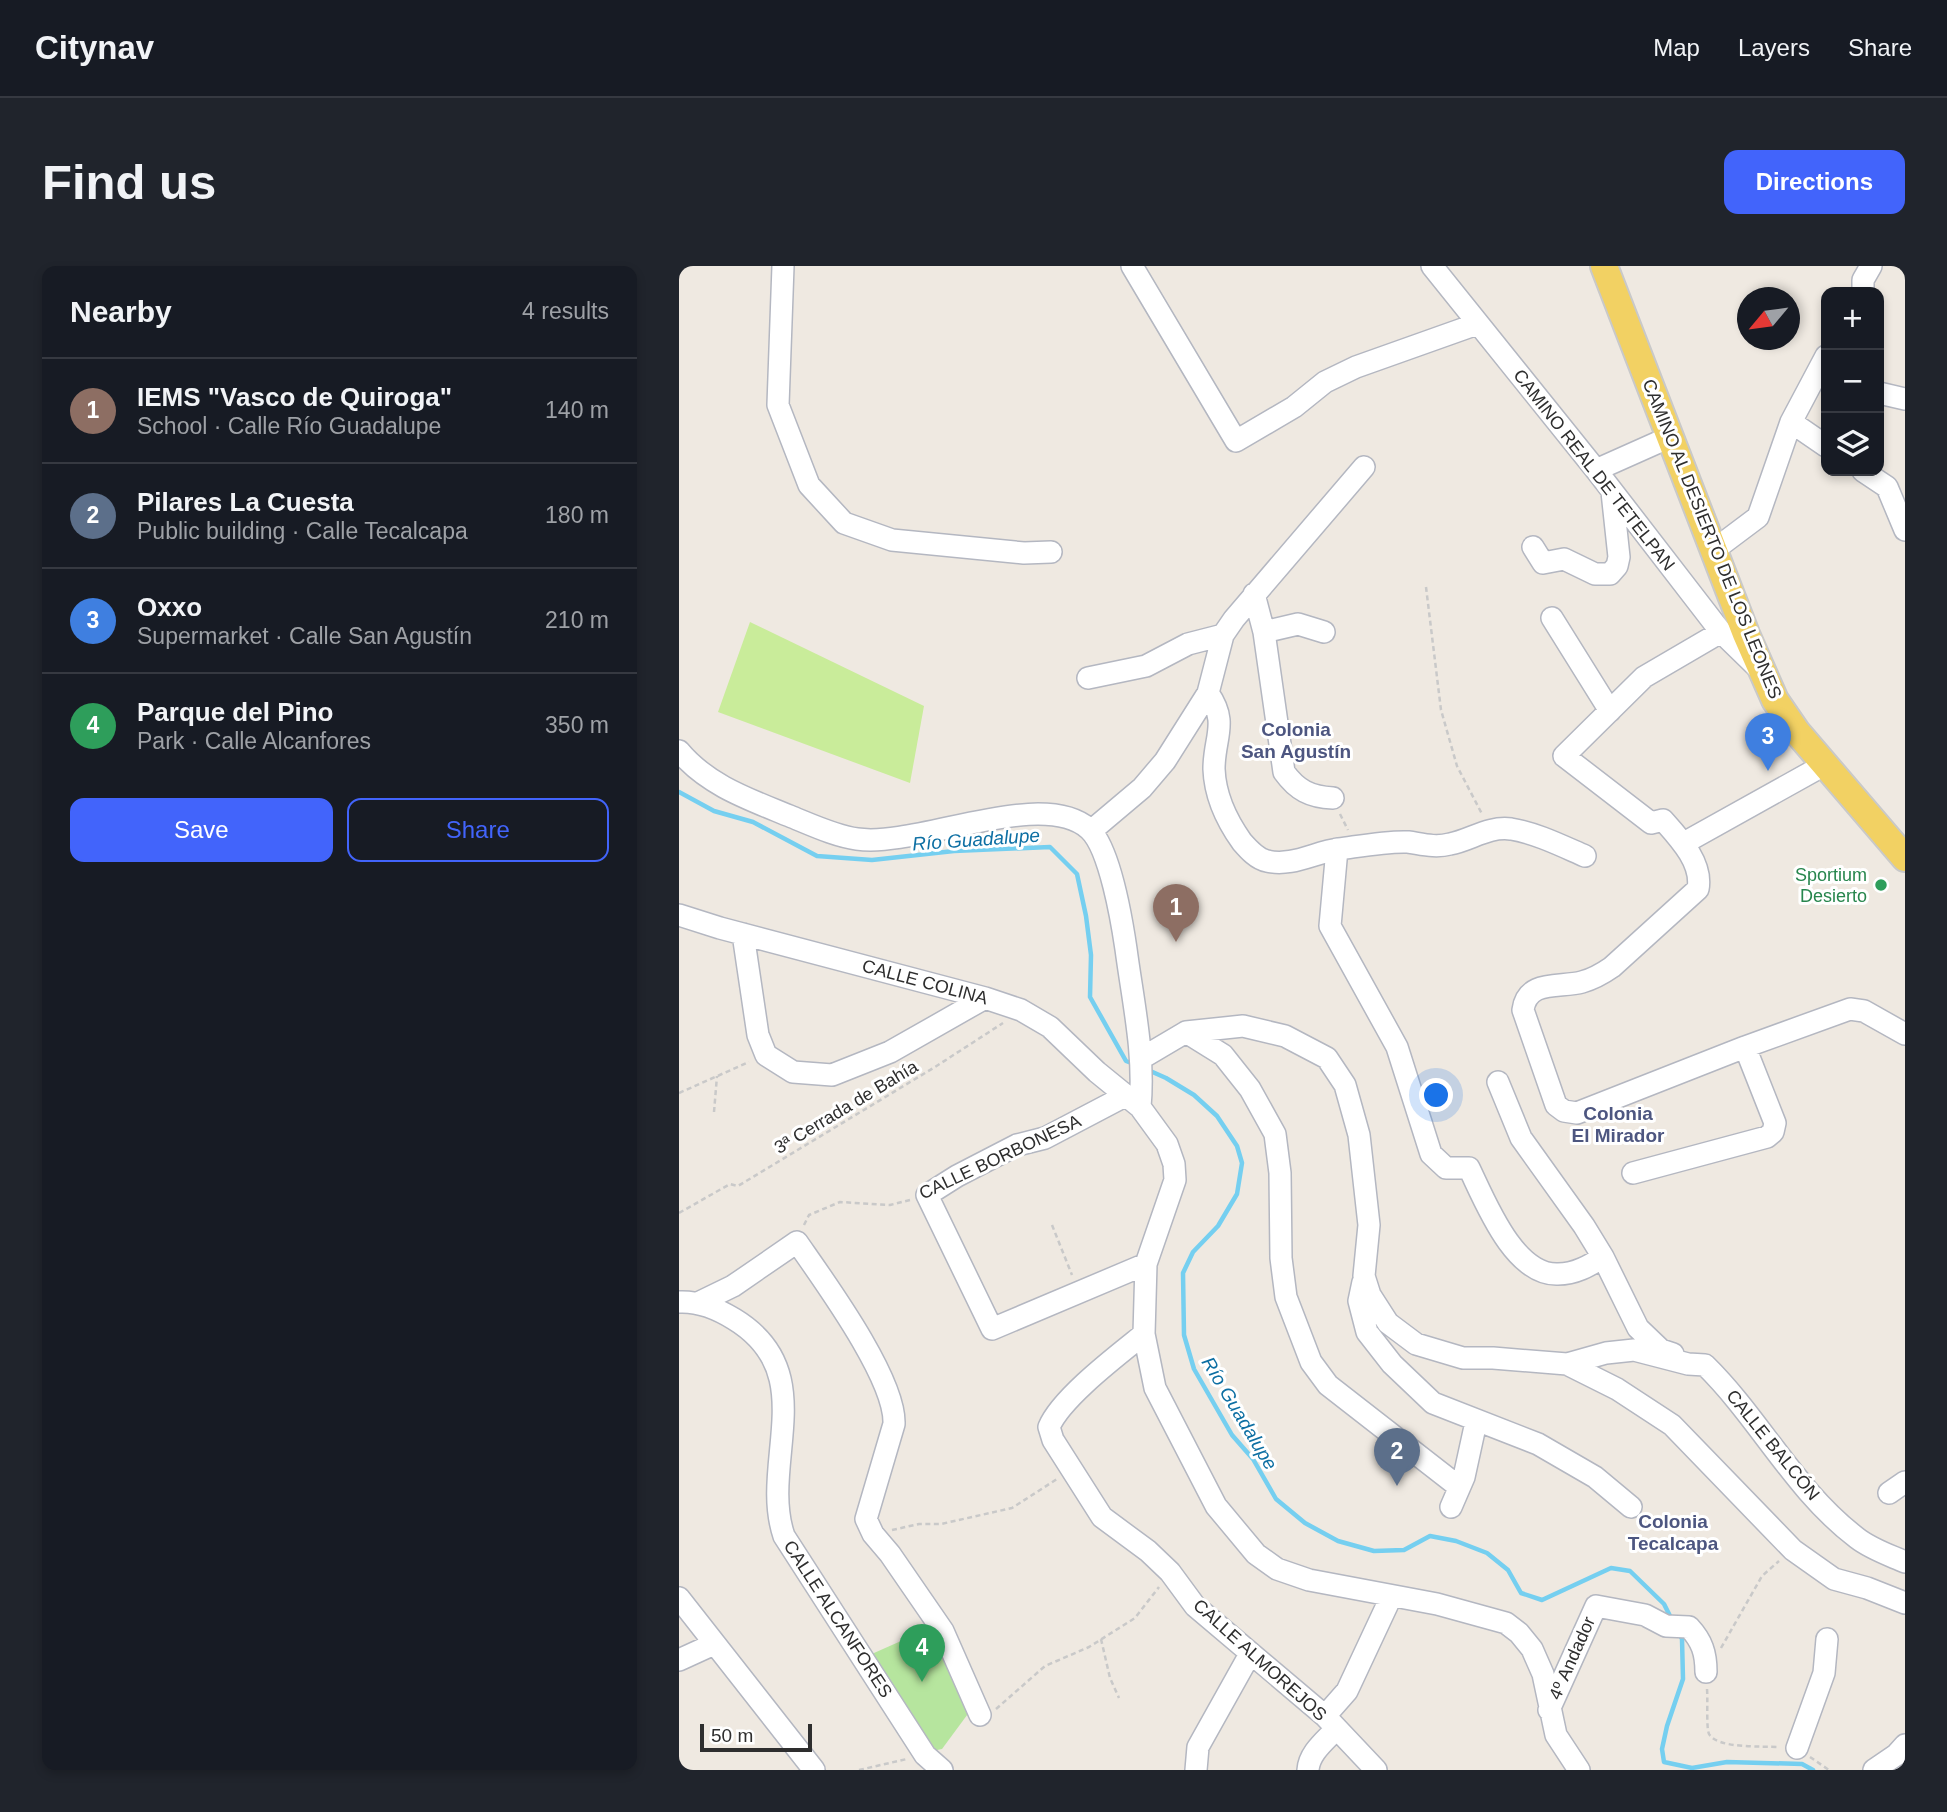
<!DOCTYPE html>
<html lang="en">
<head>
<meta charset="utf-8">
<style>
	body { margin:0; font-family:Helvetica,sans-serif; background:#20242c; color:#f1f3f6 }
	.controls { position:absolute; right:21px; top:21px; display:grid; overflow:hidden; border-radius:14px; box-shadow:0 4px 10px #0003 }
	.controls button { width:63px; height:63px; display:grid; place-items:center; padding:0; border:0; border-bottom:2px solid #363941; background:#171b24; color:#f1f3f6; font:35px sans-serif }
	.compass { position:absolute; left:1058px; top:21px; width:63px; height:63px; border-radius:50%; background:#171b24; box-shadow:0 4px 10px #0003; rotate:241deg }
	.scale { position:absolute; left:21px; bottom:18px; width:112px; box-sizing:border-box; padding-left:7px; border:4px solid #2e2e2e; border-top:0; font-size:19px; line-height:24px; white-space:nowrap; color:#2e2e2e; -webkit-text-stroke:5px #fff; paint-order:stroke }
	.you { position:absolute; left:758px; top:830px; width:24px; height:24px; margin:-18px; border:5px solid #fff; border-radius:50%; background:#1a73e8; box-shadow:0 0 0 10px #1a73e833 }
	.badge { display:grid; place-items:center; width:46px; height:46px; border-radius:50%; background:#4264fb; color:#fff; font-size:23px; font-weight:700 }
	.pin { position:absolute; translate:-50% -58px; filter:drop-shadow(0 2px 4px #0008) }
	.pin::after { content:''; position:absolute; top:37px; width:24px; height:21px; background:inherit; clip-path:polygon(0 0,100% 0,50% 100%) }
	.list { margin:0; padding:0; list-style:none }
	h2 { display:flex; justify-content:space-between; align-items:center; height:91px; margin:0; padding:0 28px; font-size:30px }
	h2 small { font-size:23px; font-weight:400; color:#9ea1a6 }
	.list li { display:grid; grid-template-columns:46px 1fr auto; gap:21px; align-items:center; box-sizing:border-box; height:105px; padding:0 28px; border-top:2px solid #363941 }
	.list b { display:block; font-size:26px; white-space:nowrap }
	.list p { margin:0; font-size:23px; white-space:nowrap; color:#9ea1a6 }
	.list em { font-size:23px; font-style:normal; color:#9ea1a6 }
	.actions { display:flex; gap:14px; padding:21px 28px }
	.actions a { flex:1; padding:16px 0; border:2px solid #4264fb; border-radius:14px; text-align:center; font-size:24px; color:#4264fb }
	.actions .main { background:#4264fb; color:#fff }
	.icon { flex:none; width:38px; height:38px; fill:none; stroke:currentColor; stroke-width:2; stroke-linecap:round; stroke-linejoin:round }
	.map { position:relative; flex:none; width:1226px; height:1504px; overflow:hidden; border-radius:14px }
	header { display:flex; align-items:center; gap:42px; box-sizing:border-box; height:98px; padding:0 35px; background:#171b24; border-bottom:2px solid #363941 }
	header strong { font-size:33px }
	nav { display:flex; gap:38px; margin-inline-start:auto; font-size:24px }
	.intro { display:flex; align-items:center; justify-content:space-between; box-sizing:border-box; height:168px; padding:0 42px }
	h1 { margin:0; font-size:49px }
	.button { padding:18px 32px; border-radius:14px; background:#4264fb; color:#fff; font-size:24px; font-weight:700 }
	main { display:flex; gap:42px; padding:0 42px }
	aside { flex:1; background:#171b24; border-radius:14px; box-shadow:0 4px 10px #0003 }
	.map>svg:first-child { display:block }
	.green { fill:#b6e59e }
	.pitch { fill:#c9ec9a }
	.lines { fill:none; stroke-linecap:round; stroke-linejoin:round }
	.stream { stroke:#75cff0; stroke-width:4.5 }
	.minor-casing { stroke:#b4b7c1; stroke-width:24 }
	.major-casing { stroke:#c9c9c9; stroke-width:30 }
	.path { stroke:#c9c9c9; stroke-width:2.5; stroke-dasharray:5 3.5; stroke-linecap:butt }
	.minor { stroke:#fff; stroke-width:21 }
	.major { stroke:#f2d163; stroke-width:26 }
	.leisure-dot { fill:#2e9e5b; stroke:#fff; stroke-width:2.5 }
	.labels { text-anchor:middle; stroke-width:6; stroke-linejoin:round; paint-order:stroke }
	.street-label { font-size:18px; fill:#2e2e2e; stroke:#fff }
	.leisure-label { font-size:18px; fill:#27864d; stroke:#fff; text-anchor:end }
	.neighbourhood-label { font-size:19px; font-weight:bold; fill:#4d5680; stroke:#fff }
	.water-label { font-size:19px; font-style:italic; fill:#0d6fa3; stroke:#fff }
</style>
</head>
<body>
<header>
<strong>Citynav</strong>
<nav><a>Map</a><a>Layers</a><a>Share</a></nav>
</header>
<div class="intro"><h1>Find us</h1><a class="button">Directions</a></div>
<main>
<aside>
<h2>Nearby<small>4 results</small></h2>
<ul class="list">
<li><span class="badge" style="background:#8d6e63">1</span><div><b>IEMS &quot;Vasco de Quiroga&quot;</b><p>School · Calle Río Guadalupe</p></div><em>140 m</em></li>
<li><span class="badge" style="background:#5c6f8a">2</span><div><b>Pilares La Cuesta</b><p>Public building · Calle Tecalcapa</p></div><em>180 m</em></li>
<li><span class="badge" style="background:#3f7fe0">3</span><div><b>Oxxo</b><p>Supermarket · Calle San Agustín</p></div><em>210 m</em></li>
<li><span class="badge" style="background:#2e9e5b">4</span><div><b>Parque del Pino</b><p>Park · Calle Alcanfores</p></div><em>350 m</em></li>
</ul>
<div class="actions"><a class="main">Save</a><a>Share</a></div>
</aside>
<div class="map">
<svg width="1226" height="1504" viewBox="0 0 1226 1504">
	<rect width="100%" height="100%" fill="#efe9e1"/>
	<path class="green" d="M258,1359L294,1441L263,1483L248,1486L186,1391Z"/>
	<path class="pitch" d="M71,356L245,440L231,517L39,446Z"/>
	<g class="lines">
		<path class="stream" d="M0,526L35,545L74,556L138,590L193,594L275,585L371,581L398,608L407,650L412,689L411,731L447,795L455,798
			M469,804L487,812L515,829L538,850L558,880L563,897L558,928L539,960L514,986L504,1007L505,1069L515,1103L553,1169L574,1193L597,1233L626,1257L659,1275L695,1285L725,1284L751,1270L777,1275L808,1287L829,1304L842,1327L863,1334L932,1302L951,1305L985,1338L992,1352
			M999,1366L1003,1373L1004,1413L988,1460L983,1483L985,1496L1013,1502L1048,1496L1123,1498L1134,1504"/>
		<defs>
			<path id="minor" d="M104,0L99,139L130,219L165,257L213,274L345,287L372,286
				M453,0L557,175L615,141L646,116L677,101L798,58
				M753,0L917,204L1042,366L1080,403
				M1184,26V14L1192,0
				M1200,127L1226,133
				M1112,156L1147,180
				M917,204L991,171
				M1184,205L1208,221L1226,264
				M854,281L864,297L885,293L916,308H931L938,300L940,291L933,226
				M1035,284L1079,251L1112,156L1147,90
				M575,328L585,366L605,506C618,524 631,531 654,532
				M873,352L931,445
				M585,366L619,358L645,366
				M1042,366L965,411L885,490L972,557L984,554C1000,572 1024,597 1019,623L933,701C923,708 914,713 903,716C881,722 848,713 844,744L877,839L885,845L898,847L1066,781L1171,743L1185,745L1226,768
				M409,412L467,400L509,378L544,369
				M529,427C550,457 535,471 535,503C536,530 548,555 563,576C570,584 578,593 588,595C613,601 636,586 660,583C682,580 708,575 729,576C743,578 756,582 771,578C792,574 809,560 832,563C857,567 883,580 906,590
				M0,485C29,520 72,534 113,551C133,559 156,570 178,573C239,582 362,521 410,563C431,582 443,656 447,683C454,736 466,788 461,841
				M412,565L463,522L486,495L529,427L544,369L555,353L685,201
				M1005,577L1145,499
				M658,583L651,660L718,781L752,888L767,902H790C806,935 835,1010 879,1008C896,1008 910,1000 924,991
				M0,649L41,662L306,732L342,744L371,761L418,806L461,841L488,878L495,898L496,914L467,998L465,1068L476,1122L537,1240L577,1288L598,1303L630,1314L758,1338L827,1357L840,1367L853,1383L864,1408L877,1469L900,1504
				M64,668L79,769L87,789L114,806L153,809L211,786L306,732
				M507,766L544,789L571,823L596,868L601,907L602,992L607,1031L632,1096L649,1119L780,1221
				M463,792L507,766L564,760L606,770L648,792L666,819L680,869L690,959L685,1010L691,1029L709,1057L737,1078L784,1092H814L888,1098L927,1087L955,1084L1009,1098L1026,1099C1081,1153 1115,1224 1178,1272C1192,1283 1210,1289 1226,1296
				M819,816L842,872L905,960L924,991L959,1062L982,1084L994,1088
				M446,830L366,872L338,879L278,910L248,929L313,1063L467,998
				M954,907L1088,871L1094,866L1096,857L1066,781
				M684,1016L680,1035L688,1066L713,1098L754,1137L859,1178L916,1211L952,1241
				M0,1036C20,1035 39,1043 55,1053C144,1107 80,1197 105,1270L246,1489L263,1504
				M19,1037L54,1020L118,976C145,1015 217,1113 215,1158L187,1253L194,1268L211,1288L264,1365L301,1449
				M465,1068C439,1089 382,1132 370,1161L374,1174L423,1251L469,1285L491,1306L516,1340L646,1450L697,1504
				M888,1098L938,1123L993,1159L1114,1284L1155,1313L1188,1322L1226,1337
				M1210,1227L1226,1216
				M772,1241L785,1211L797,1156
				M0,1332L135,1504
				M0,1394L35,1378
				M870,1444L917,1340L966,1349L987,1360L1010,1361C1023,1375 1027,1387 1027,1406
				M646,1450L668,1425L712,1331
				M1118,1482L1145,1407L1148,1373
				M517,1504L519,1481L571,1388
				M629,1504C630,1487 646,1475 657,1463
				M1195,1504L1217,1489L1226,1479"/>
			<path id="major" d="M925,0L1067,368L1096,434L1118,466L1226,592"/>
		</defs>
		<use href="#minor" class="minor-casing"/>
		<use href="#major" class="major-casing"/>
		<path class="path" d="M747,321L762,444L778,500L803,548
			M661,548L669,564
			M0,827L70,796
			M35,846L38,810
			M0,947L51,918L59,920L256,801L324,757
			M125,959L130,949L161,936L211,939L231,934
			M373,959L393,1009
			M213,1264L240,1258H262L333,1242L378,1213
			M422,1373L431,1412L440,1432
			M1042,1382L1083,1310L1100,1295
			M1028,1423C1029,1433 1027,1461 1030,1468C1038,1483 1084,1480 1100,1481
			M317,1443L366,1400L410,1381L456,1352L480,1321
			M1131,1491L1150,1504
			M180,1504L228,1493"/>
		<use href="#minor" class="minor"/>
		<use href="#major" class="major"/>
	</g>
	<circle class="leisure-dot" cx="1202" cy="619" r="7"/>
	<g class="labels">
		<g class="street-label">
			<text transform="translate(915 204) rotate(52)" y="6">CAMINO REAL DE TETELPAN</text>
			<text transform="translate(1033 273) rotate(68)" y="6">CAMINO AL DESIERTO DE LOS LEONES</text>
			<text transform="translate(246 716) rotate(15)" y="6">CALLE COLINA</text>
			<text transform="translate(167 841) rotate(-31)" y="6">3ª Cerrada de Bahía</text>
			<text transform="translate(321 891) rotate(-25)" y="6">CALLE BORBONESA</text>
			<text transform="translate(1094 1179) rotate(51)" y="6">CALLE BALCÓN</text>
			<text transform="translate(159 1353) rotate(57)" y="6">CALLE ALCANFORES</text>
			<text transform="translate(893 1392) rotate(-66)" y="6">4º Andador</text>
			<text transform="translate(581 1394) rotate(42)" y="6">CALLE ALMOREJOS</text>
		</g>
		<g class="leisure-label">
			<text x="1188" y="615">Sportium<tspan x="1188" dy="21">Desierto</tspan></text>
		</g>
		<g class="neighbourhood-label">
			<text x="617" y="470">Colonia<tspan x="617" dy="22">San Agustín</tspan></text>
			<text x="939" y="854">Colonia<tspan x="939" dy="22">El Mirador</tspan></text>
			<text x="994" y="1262">Colonia<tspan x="994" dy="22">Tecalcapa</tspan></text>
		</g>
		<g class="water-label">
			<text transform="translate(297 573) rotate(-4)" y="7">Río Guadalupe</text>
			<text transform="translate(561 1147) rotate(59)" y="7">Río Guadalupe</text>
		</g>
	</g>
</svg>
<div class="controls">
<button>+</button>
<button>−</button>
<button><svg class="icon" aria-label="layers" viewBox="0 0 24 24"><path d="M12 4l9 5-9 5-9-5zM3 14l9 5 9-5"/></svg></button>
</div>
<svg class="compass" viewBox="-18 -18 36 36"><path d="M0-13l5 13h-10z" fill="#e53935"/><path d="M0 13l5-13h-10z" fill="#9ea1a6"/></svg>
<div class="scale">50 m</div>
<div class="you"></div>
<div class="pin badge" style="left:497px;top:676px;background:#8d6e63">1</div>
<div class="pin badge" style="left:718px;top:1220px;background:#5c6f8a">2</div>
<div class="pin badge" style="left:1089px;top:505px;background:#3f7fe0">3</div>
<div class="pin badge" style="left:243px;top:1416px;background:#2e9e5b">4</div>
</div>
</main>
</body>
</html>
